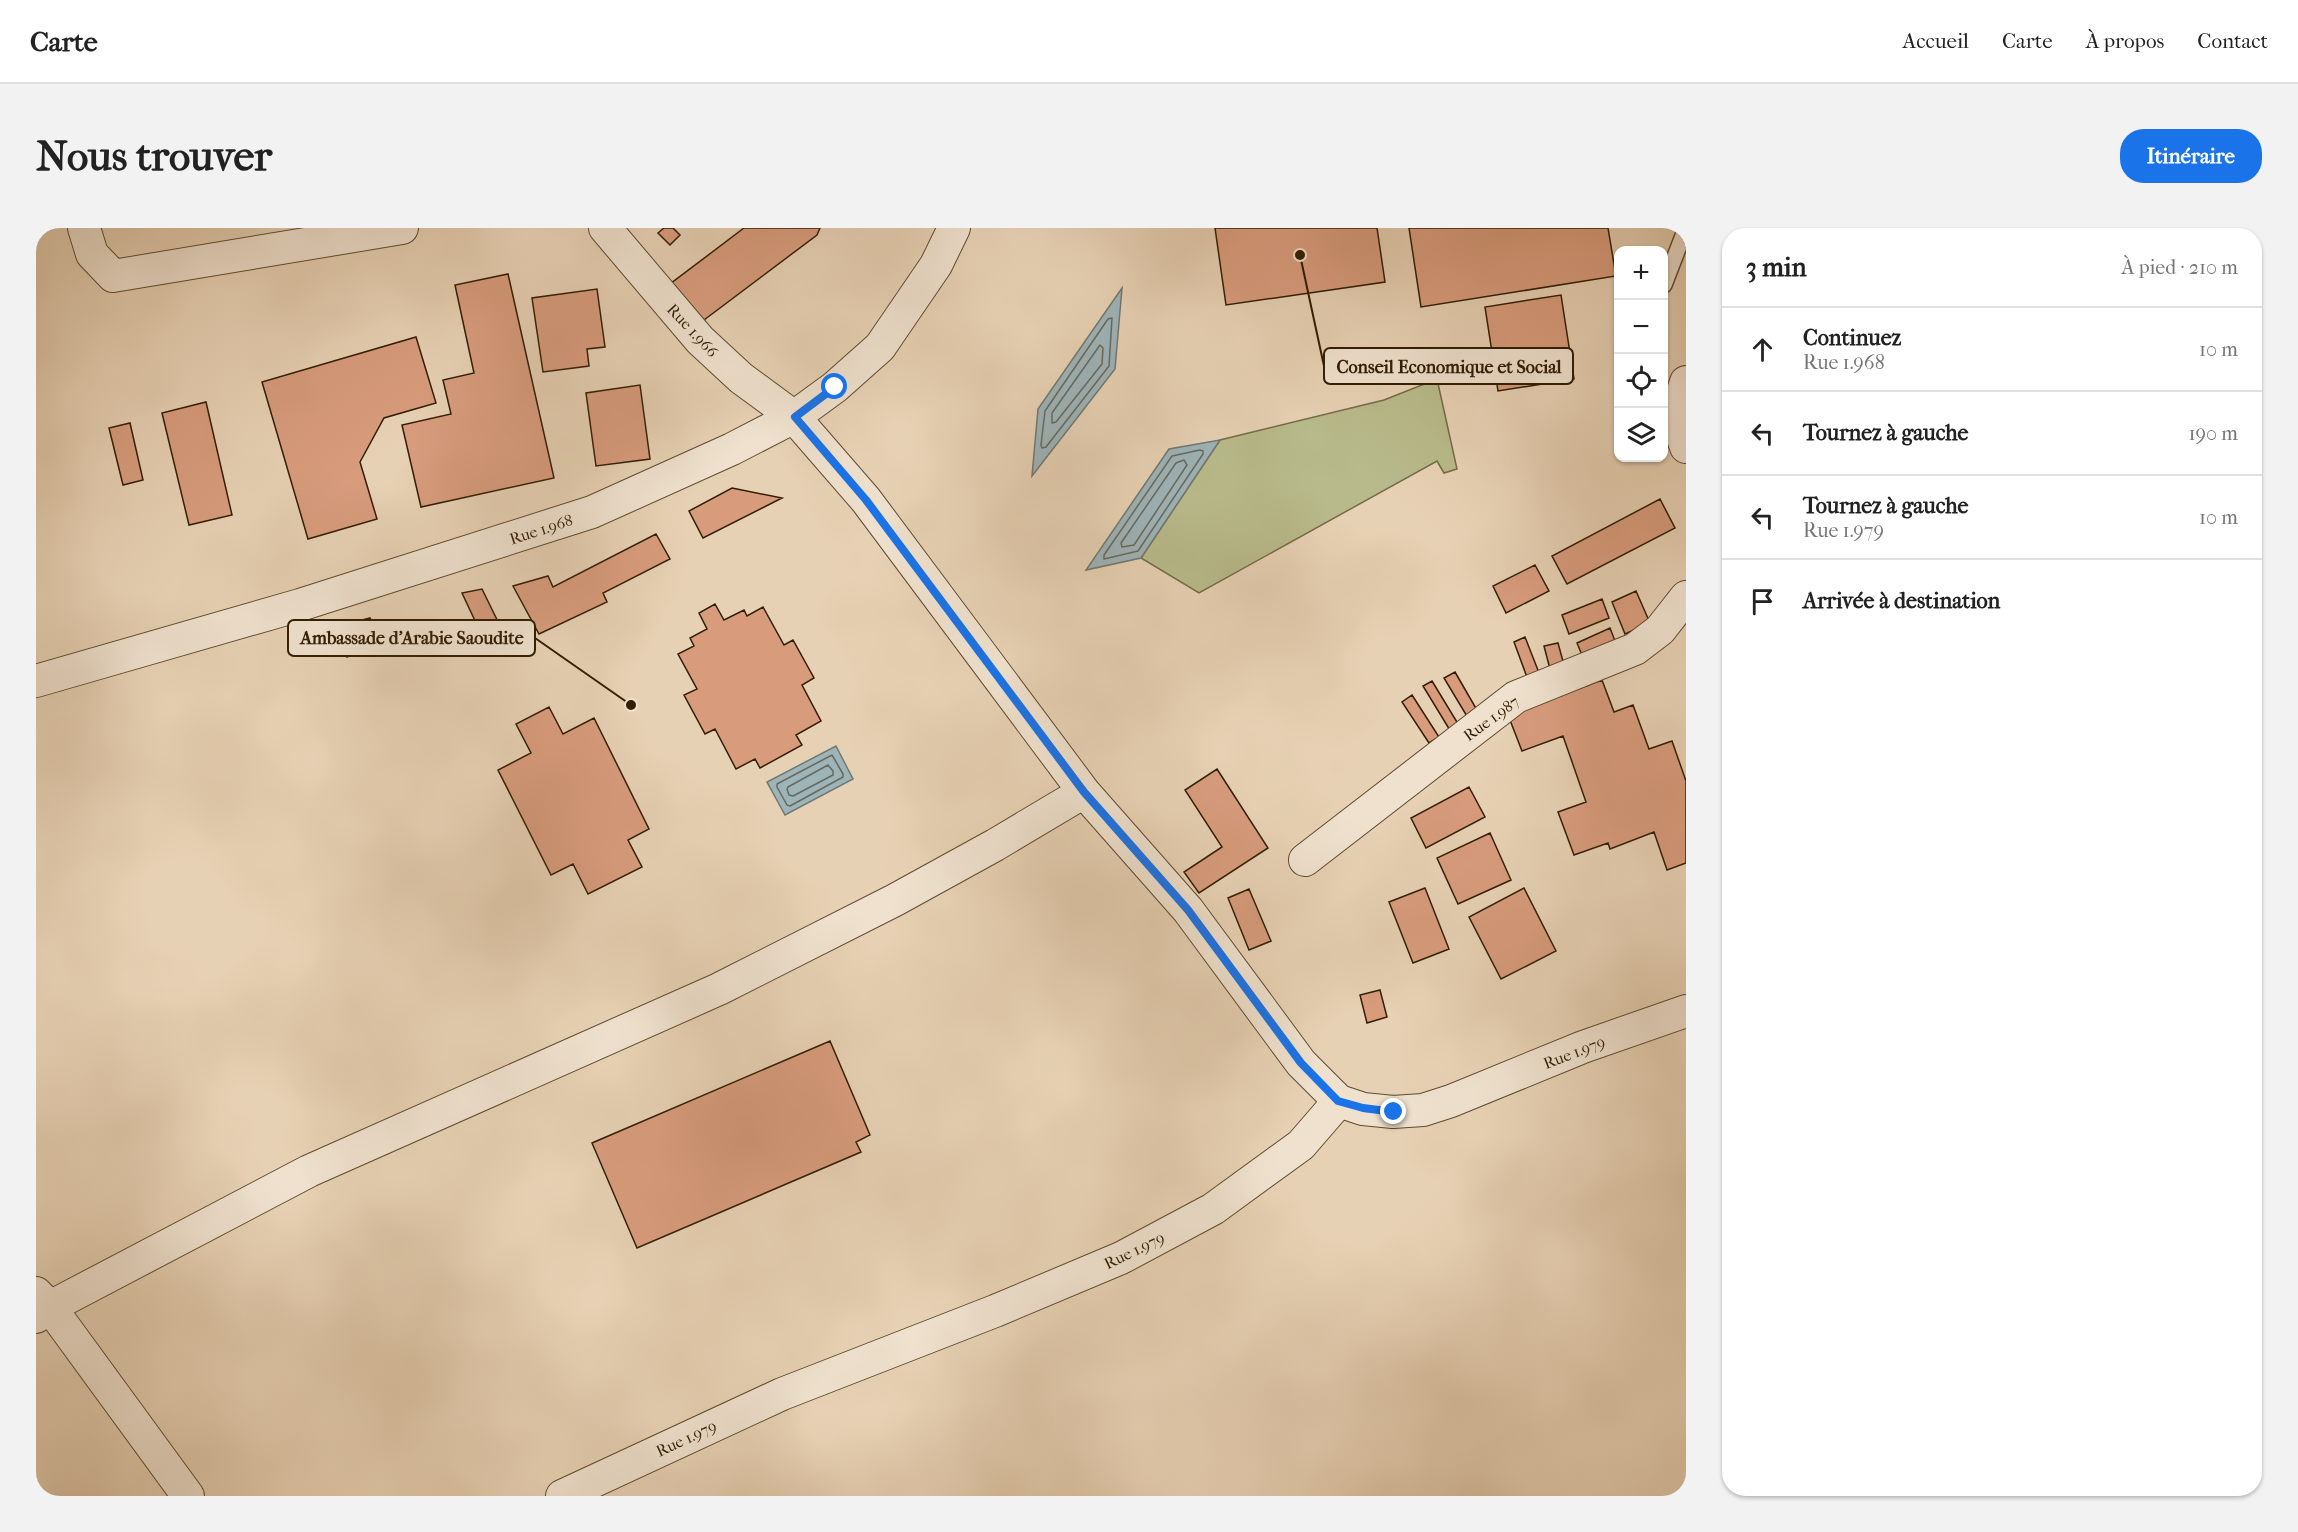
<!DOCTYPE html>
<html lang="fr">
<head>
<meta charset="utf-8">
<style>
	body { margin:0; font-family:"IM FELL French Canon",serif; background:#f2f2f2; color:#222 }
	.controls { position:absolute; right:18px; top:18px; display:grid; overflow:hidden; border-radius:12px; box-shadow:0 2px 4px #0004 }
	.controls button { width:54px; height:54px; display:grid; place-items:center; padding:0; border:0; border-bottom:2px solid #e0e0e0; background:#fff; color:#222; font:30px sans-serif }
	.stop { position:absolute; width:18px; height:18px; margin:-14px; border:4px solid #1a73e8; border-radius:50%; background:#fff }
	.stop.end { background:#1a73e8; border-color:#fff; box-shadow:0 2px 6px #0008 }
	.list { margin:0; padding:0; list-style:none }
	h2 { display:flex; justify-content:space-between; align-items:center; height:78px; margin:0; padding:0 24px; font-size:26px }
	h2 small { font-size:20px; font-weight:400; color:#767676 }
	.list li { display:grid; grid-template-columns:39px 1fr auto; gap:18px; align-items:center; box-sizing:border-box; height:84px; padding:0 24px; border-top:2px solid #e0e0e0 }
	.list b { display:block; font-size:22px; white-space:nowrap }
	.list p { margin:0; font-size:20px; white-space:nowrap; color:#767676 }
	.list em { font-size:20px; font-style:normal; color:#767676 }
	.icon { flex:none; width:33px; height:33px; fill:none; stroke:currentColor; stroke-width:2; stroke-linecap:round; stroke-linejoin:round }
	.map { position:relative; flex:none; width:1650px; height:1268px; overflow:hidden; border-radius:24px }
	header { display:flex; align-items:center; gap:36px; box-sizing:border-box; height:84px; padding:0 30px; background:#fff; border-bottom:2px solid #e0e0e0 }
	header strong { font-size:28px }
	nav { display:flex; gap:33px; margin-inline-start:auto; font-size:21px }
	.intro { display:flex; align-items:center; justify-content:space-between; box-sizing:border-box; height:144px; padding:0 36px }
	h1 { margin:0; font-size:42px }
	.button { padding:15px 27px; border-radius:24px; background:#1a73e8; color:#fff; font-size:21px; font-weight:700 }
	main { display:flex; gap:36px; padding:0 36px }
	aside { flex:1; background:#fff; border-radius:24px; box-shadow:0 2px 4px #0004 }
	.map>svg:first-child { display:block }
	.green { fill:#b8ba8b; stroke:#756c47; stroke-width:1.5 }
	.water { fill:#9db4b9; stroke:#727870; stroke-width:1.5 }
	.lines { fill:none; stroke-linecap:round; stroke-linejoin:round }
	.shore { stroke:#68695e; stroke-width:1.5 }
	.building { fill:#d89c7d; stroke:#321e03; stroke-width:1.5 }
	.service-casing { stroke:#5f4b2f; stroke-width:18 }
	.minor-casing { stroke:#5f4b2f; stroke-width:34 }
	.service { stroke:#efe1ce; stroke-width:15 }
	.minor { stroke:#efe1ce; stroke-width:32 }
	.route { stroke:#1a73e8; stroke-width:8 }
	.labels { text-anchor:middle; stroke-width:4.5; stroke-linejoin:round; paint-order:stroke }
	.street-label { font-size:16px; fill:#321e03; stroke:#efe1ce }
	.leader { fill:none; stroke:#321e03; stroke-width:2 }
	.callout-dot { fill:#321e03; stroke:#efe1ce; stroke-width:2 }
	.callout { fill:#efe1ce; stroke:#321e03; stroke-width:2 }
	.callout-label { font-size:18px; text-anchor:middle; font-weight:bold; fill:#321e03 }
</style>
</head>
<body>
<header>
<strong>Carte</strong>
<nav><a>Accueil</a><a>Carte</a><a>À propos</a><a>Contact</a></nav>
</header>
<div class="intro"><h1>Nous trouver</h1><a class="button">Itinéraire</a></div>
<main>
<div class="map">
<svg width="1650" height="1268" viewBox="0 0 1650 1268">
	<rect width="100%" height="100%" fill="#e7d1b4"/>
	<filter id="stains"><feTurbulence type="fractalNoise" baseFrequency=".00333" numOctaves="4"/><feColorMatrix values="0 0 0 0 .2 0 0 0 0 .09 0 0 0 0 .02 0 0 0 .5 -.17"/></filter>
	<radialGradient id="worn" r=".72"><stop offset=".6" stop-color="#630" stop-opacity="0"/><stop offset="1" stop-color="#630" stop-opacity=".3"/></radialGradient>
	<path class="green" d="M1401,151L1421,241L1408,245L1401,233L1163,365L1105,330L1184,212L1348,172Z"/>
	<path class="water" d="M1086,60L1079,141L996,248L1002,181Z
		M1184,212L1105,330L1050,342L1133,221Z
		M800,518L817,551L749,587L731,554Z"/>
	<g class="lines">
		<path class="shore" d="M1076,90L1073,138L1010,219L1006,220L1005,217L1009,183L1072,91Z
			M1064,117L1067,120L1066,136L1020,194L1016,195V185Z
			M1164,222L1167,223V226L1102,323L1068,331V327L1136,228Z
			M1148,232L1151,237L1098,317L1086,319L1085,315L1140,235Z
			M796,527L807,546V549L754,578L751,577L741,559V556Z
			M792,537L797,543V547L757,568L753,567L751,561L752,559Z"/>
	</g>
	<path class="building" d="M628,0H637L644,7L634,17L622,5Z
		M708,0H784L781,7L664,95L634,56Z
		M1179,0H1341L1349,54L1190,77Z
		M1373,0H1572L1580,48L1385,79Z
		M472,46L518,250L385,279L366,197L415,186L407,152L438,145L419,57Z
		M561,61L569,119L551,121L553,138L507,144L496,70Z
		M1525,67L1538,151L1462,163L1449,79Z
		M380,109L400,175L348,190L324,234L341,291L272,311L226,154Z
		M604,157L614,231L560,238L550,165Z
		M170,174L196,287L153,297L126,185Z
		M94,195L107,252L87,257L73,200Z
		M696,260L746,270L667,310L653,283Z
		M1624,271L1639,300L1531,356L1516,328Z
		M620,306L634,331L567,365L571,374L503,406L477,358L512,348L517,359Z
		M1499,337L1513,363L1470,385L1457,358Z
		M446,361L467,404L449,414L426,365Z
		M1600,363L1614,395L1589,406L1576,374Z
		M1566,371L1573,390L1533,406L1526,387Z
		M679,376L688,392L708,382L711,388L727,379L748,417L757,412L778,450L766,457L785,493L760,507L766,517L724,540L719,531L700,541L679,501L669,506L648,467L661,461L642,426L658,418L654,410L671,401L663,385Z
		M334,390L345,413L311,429L296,400Z
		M1574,400L1581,418L1548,432L1541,415Z
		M1489,409L1507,455L1495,460L1478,414Z
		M1522,415L1528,437L1514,441L1508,418Z
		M1419,444L1445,489L1435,495L1408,450Z
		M1566,452L1578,484L1597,477L1613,521L1636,513L1650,553V635L1631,642L1618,604L1574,621L1572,615L1538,627L1522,584L1550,574L1527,508L1486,523L1472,487Z
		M1396,453L1424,499L1415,504L1387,458Z
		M1376,467L1403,509L1393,515L1366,474Z
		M513,479L527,506L558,490L613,601L592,612L606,639L552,666L537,636L515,647L462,542L495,525L480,496Z
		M1181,541L1232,620L1163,665L1148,644L1186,619L1149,562Z
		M1433,559L1449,589L1390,620L1375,590Z
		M1454,605L1475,652L1422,676L1401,630Z
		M1389,660L1413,721L1377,735L1353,674Z
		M1488,660L1520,723L1465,751L1433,689Z
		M1213,661L1235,713L1213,722L1192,670Z
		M1344,762L1351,789L1331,795L1324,767Z
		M794,813L834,907L820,914L825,924L601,1020L556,915Z"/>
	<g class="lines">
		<defs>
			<path id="service" d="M1628,57L1650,0"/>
			<path id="minor" d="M48,0L56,26L77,48L366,0
				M569,0L664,112L705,150L758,189L830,272L1048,564L1152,682L1265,835L1303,873L1327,881L1357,884L1387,882L1415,873L1547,819L1650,783
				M1650,154L1639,187L1650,219
				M0,453L264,377L556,284L696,221L758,189L799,159L844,119L900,37L918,0
				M1269,632L1480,469L1599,421L1624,402L1650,369
				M0,1065L14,1079L152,1268
				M0,1089L14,1079L273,943L683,761L859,672L959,617L1048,564
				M526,1268L746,1166L959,1083L1085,1030L1177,981L1265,917L1303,873"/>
		</defs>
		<use href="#service" class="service-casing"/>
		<use href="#minor" class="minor-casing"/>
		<use href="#service" class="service"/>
		<use href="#minor" class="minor"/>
	</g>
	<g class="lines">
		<path class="route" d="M799,159L759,189L830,272L1048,564L1152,682L1265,835L1302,873L1327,880L1358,884"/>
	</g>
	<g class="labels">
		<g class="street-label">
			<text transform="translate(657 102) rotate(47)" y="6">Rue 1.966</text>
			<text transform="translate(505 301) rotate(-18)" y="6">Rue 1.968</text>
			<text transform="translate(1455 490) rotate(-36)" y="6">Rue 1.987</text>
			<text transform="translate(1538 824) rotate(-21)" y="6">Rue 1.979</text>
			<text transform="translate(1098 1022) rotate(-26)" y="6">Rue 1.979</text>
			<text transform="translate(650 1210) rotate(-25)" y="6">Rue 1.979</text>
		</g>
	</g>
	<path class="leader" d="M1264 27L1288 138M595 477L499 410"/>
	<g class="callout-dot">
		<circle cx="1264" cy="27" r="6"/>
		<circle cx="595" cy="477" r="6"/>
	</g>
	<g class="callout">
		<rect x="1288" y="120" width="249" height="36" rx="6"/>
		<rect x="252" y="392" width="247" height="36" rx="6"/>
	</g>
	<g class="callout-label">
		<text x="1413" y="145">Conseil Economique et Social</text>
		<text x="376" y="416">Ambassade d'Arabie Saoudite</text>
	</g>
	<rect width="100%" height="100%" filter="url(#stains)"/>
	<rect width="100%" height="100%" fill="url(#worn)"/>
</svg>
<div class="controls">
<button>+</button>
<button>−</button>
<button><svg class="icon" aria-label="locate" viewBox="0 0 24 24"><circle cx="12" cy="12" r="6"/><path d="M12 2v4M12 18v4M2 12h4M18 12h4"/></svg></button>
<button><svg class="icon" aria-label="layers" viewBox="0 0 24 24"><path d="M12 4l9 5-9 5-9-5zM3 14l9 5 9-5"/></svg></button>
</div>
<div class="stop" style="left:799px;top:159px"></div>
<div class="stop end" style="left:1358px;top:884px"></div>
</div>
<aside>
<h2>3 min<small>À pied · 210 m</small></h2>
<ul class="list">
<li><svg class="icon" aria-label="ahead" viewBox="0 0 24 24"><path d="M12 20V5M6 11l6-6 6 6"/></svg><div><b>Continuez</b><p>Rue 1.968</p></div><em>10 m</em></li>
<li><svg class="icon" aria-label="left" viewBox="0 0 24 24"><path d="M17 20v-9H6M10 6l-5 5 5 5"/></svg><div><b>Tournez à gauche</b></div><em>190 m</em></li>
<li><svg class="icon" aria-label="left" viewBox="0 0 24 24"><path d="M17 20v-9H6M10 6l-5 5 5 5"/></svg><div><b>Tournez à gauche</b><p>Rue 1.979</p></div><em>10 m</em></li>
<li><svg class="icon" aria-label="arrive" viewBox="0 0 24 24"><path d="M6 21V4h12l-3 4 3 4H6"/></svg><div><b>Arrivée à destination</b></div></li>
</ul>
</aside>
</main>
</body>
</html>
